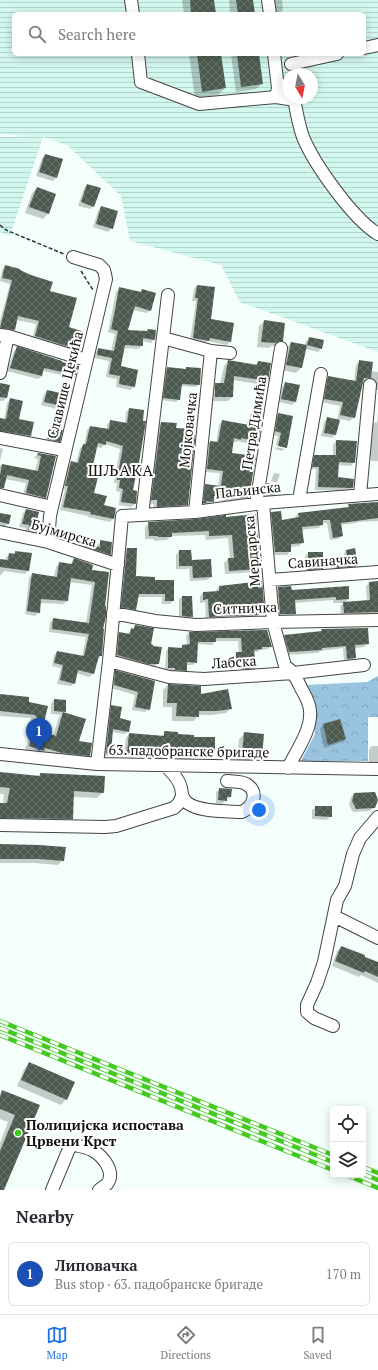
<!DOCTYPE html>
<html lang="en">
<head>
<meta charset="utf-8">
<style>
	body { margin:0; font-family:"PT Serif",serif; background:#f2f2f3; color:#2b2b33 }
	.controls { position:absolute; right:12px; bottom:12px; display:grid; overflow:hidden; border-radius:6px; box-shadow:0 2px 10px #0003 }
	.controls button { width:36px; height:36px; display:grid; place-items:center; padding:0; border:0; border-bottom:1px solid #e1e1e2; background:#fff; color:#2b2b33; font:20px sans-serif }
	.compass { position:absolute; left:282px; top:68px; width:36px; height:36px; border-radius:50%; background:#fff; box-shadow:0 2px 10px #0003; rotate:170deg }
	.you { position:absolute; left:259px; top:810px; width:14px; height:14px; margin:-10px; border:3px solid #fff; border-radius:50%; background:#1a73e8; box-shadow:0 0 0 6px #1a73e833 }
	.badge { display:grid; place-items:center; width:26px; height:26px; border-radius:50%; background:#1a73e8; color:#fff; font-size:13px; font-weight:700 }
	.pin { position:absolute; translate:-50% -33px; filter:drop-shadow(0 1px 2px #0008) }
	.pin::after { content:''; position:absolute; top:21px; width:14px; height:12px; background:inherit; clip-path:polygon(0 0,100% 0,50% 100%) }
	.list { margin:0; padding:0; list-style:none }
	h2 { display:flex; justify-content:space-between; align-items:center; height:52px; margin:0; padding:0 16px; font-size:17px }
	h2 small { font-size:13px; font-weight:400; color:#7c7c81 }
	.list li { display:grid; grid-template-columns:26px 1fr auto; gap:12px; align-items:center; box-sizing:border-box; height:64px; margin:0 8px 8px; padding:0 8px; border:1px solid #e1e1e2; border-radius:6px }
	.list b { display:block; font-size:15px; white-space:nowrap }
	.list p { margin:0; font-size:13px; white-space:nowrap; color:#7c7c81 }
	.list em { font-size:13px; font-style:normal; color:#7c7c81 }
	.icon { flex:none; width:22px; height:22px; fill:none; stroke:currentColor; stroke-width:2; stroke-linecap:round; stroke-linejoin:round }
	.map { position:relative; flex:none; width:378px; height:1190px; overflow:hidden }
	.search { position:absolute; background:#fff; box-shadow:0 2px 10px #0003; left:12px; right:12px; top:12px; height:44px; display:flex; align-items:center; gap:10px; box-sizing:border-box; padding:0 14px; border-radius:6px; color:#7c7c81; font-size:15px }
	.sheet { height:124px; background:#fff }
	nav { display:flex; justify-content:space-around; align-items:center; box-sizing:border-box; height:56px; border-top:1px solid #e1e1e2; background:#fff; font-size:11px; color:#7c7c81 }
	nav a { display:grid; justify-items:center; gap:2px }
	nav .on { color:#1a73e8 }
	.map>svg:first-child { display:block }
	.farmland { fill:url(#farmland-rules); fill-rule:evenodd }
	.forest { fill:url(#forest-crowns) }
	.shadow { fill:#0003 }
	.building { fill:url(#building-cross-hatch) }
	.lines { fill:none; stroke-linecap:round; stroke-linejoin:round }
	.minor-casing { stroke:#444; stroke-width:14 }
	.path { stroke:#333; stroke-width:1.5; stroke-dasharray:4 2; stroke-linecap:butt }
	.minor { stroke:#fff; stroke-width:12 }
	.rail-casing { stroke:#43c920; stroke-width:4.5 }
	.rail { stroke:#fff; stroke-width:3; stroke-dasharray:9; stroke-linecap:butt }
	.poi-dot { fill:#43c920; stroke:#fff; stroke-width:1.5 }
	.labels { text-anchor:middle; stroke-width:4; stroke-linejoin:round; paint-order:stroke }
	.street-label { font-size:14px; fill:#111; stroke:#fff }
	.poi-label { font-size:14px; font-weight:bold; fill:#111; stroke:#fff; text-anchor:start }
	.quarter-label { font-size:16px; letter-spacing:1px; fill:#111; stroke:#fff }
</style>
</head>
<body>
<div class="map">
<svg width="378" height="1190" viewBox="0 0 378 1190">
	<defs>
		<pattern id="farmland-rules" width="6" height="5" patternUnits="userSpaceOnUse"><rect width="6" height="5" fill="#d2f7ee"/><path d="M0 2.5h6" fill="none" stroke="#b3d3cb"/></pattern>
		<pattern id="forest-crowns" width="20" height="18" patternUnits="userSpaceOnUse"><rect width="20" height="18" fill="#99c3de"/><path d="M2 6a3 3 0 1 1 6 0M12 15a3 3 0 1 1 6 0" fill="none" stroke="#83a6bd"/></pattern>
		<pattern id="building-cross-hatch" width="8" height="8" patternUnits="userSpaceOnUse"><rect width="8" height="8" fill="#4c5a4f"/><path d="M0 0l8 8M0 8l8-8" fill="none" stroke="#677269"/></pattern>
	</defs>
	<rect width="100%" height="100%" fill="#f4fffb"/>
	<path class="farmland" d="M0,0H378V352L240,302L221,265L130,241L121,196L67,145L43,137L10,236L0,232V137L30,136L0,134ZM14,14H364V54H14ZM288,74H312V98H288Z"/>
	<path class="forest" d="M378,676V717H368V761H301L315,734V700L305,685L367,682Z"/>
	<path class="shadow" d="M182,0H213L215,14H184Z
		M229,0H252L254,14H230Z
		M271,0H282L283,10L279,14H274Z
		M189,54H220L225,88L218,95L195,98Z
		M231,54H258L262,84L256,89L236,92Z
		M45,155L56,178L53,181L36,176L42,158Z
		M87,185L94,206L90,209L78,206L84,188Z
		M37,188L48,214L43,219L25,213L32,193Z
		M101,207L112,228L108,232L93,227L98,211Z
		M5,266L67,328L83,333L78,348L75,351L32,340L36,324L16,320L14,330L10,333L0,331V321L10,284L0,281L2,270Z
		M197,286L210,320L230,341L227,345L207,341L205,344L190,341L196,301H192L194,289Z
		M120,288L140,292L142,290L151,310L147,313L133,310L127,331L154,339L151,343L142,341V346L138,349L123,348L119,367L134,387L130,390L116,387L117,379L106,377L109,361L94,358L95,352L99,349L111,351L115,334L108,332L116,292Z
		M265,321L282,340L276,346H272L269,348L257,347L259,326Z
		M310,338L321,348L318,352L306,349L301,368L296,373L281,370L286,348L291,343L305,346L306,341Z
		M17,348L61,363L75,374L71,377L43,371L42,376L38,379L7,371L14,351Z
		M228,361L255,365L258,362L270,364L267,381L263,385L233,380L232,397L228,401H211V388L216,384H220L224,366Z
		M360,361L371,371L378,372V390H376L377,384L367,381H362L354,417L350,421L339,419L335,435L332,438L321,436L324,422L328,418L337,420L340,406L321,402L325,380L329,377L354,381L356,365Z
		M167,368L185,370L187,368L199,384L196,387L181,386L179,399L176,402L161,400L164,371Z
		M0,384L9,386L6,398L3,401H0Z
		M285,384L295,402L292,405L279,402L282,387Z
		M47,391L64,395L61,406L57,409L41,405L44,394Z
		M11,399L18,419L30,436L26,439L0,434V419L4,420L7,403Z
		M130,409L136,475L134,477L132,491L135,504L131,507L119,505L120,492L116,491L117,483H114L120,449L105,444L101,448L96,447L91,466L98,477L96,479L93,493L113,519L110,522L88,517V516L60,510L65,489H62L68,466L71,462L76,463L80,448L84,445L87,430L90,427L107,430V424L111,421L125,423L126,412Z
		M279,414L286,448L282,451L275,449L276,447L285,449V447L276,445L278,436L272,435L275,418Z
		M378,414V461H371L370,453H368L369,446L371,444V426L375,422L377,423Z
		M252,415L257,441L254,445L238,441L237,442H233L231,454L249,497L245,500H231L230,502L213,499V501L210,505L204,504L201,506L202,488L206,485L218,487L220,473L204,472L207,445L210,442L216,443L219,425L222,421L246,426L248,418Z
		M161,423L175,429L187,504L183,508L153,510L154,504L148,503L157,427Z
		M52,424L59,441L56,444L45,442L49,428Z
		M336,441L354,462L351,466L338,465L337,478L353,480L352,488L349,491L315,490L316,469H310L312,460L315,456H333V445Z
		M0,448L3,449L0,461Z
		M38,454L55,457L46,498L42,501L23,496L26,483L5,479L0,484V465L35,472L38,459L34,458Z
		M274,473L280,474L277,483L271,481Z
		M267,484L275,494L272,498H262L264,487Z
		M378,503V521L358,522L356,523L340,525L342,536L338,539L330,540L327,523H322L319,528L301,530L303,542L299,546L290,547V551L287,555H272L268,517L272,513L281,521L296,519L295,517L299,513L346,508L349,505Z
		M26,510L39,532L36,535L25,533L26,528L19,527L23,513Z
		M0,514L8,523L5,527L0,526Z
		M225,518L259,569L256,572L225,574L224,563L228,559H230L228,538L206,540L205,535L171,536L167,540L154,541V539H145V527L149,523Z
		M101,542L110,554L107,558L81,549L84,546L97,547V545Z
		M127,549L135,577L154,581L173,600L170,604H162V597H137L135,609L132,613L119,610L124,552Z
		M179,551L191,561L210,560L211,577L207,580L190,581L189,567L188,569H176V555Z
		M347,551L357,566L354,568L335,570L334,567L337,564L345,563L344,553Z
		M16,552L28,570L25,574L4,571L0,576V560L6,561V557L10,554H13Z
		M308,553L322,568L319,571L306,572L305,556Z
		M74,559L91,571L108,573L101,630V656L98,659L93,674L89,677L76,673L74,683L71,686L57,684L61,668L52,666L54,655L57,652L82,657L86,637L49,632L50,622L54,619L86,623L92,585L69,582L67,601L63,604L40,603L39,612L35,616L25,614L29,578L32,574L54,577L56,567L60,563L70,565Z
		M378,582V615L341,616L340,606L344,603H333V600L294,603L295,614L291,617H277L275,591L278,588L290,587L291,591L348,587V599L345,603L367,601L366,586L369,583Z
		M219,587L263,603L260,606H257L258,615L255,618L206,620L205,602L200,603V596L203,593L216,592V590Z
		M182,597L192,616L189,619L179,618V599Z
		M135,626L150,645L158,664L154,667L114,658L116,636L119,633L128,635V633Z
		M322,630L368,643L364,647L354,648L355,658L352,661L344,662L343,648L320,651L318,653L286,655L281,639L285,636L319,632Z
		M267,631L271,646L268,649L260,650L258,652H254L255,668L252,671H241L240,663L234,664L233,656L236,653H239L238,641H215L212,645L197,644L196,662L193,665H186V670L183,673L173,672V671L165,670L166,651L169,648L179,649L182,646L187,645L186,636L189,633Z
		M116,672L154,682L149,709L145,712L132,710L135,695L111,688L112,675Z
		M168,685L200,695L231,708L226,713L212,715H198L194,721H172V707H163V690Z
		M0,695L47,707L41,732L53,736L59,717L62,715L51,714V704L54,700L65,712L63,713L78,742L89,755L85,760L57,757L41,752L39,754L25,750L34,721L31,720V718L0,716Z
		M112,706L128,731L125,734L112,732L110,753L107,756H103L109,709Z
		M324,725L345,739L342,742L324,748L320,728Z
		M165,732L193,738L214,755L211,758H192L189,761L178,760L179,752L164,751V755L161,759L124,755L126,738L129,734L162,736Z
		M245,733L263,735L261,757L255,762L237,760L239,739Z
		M372,746H378V765L369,764V749Z
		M0,773L37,777L40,774L103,792L97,798L73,797L72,818L66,825L0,824V804H3L4,794H0Z
		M220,789L230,797L222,804L216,803V792Z
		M354,794L374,807L370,811L353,812L349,805L351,797Z
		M316,807L331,816L327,820L312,819V810Z
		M0,845L63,860L58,865L34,863H0Z
		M342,947L378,963V983L361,975L359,977L332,966L337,951Z
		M29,1064L66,1099L61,1105L17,1086L24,1069Z
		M2,1091L39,1106L2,1190H0V1143L8,1122L0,1119V1094Z"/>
	<path class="building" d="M190,0H214L216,14H191Z
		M236,0H253L255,14H238Z
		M197,54H221L226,88L202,92Z
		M237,54H259L263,84L241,87Z
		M45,154L63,159L57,178L39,172Z
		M87,184L101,188L94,207L81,202Z
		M37,187L56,194L49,214L29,207Z
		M101,206L118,211L113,229L96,224Z
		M5,265L20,269V270L31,275L53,282L50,291L77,298L69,327L84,332L79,348L66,345V346L35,336L39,321L18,316L15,330L0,328L12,280L2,278Z
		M197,285L215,287L211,319L234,323L231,342L210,338L209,341L193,338L198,298H195Z
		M119,287L141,292L142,289L156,293L151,311L135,306L128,330L147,331L148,329L156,330L155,340L143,338V346L125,345L121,366L138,370L135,387L119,384L120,376L109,374L112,358L97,355L98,348L114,351L118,331L111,329L115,310Z
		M264,320L285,323L283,341H279L275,343L261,342Z
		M309,337L324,340L322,349L307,345Z
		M291,342L307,345L302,368L286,365Z
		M17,346L62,361V362L78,366L76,375L44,368L42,376L10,368Z
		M228,360L257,365L258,361L271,363L268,381L234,376L233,397H215V383H224Z
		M359,360L373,362L371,378H364L355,418L340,415L343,402L324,399L328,376L356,381Z
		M167,367L186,369V367L201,368L200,385L182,384L180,400L163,398Z
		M285,382L300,385L296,402L281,399Z
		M0,383L10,385L7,398L0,397Z
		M47,390L65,394L62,406L44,402Z
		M10,398L23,401L19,419L34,422L31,436L0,431V418L6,419Z
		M129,408L144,410L143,421H146L137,475H136L133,490L137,491L136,504L121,502L123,489L119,488L120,480H117L123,446L106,441V445L98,443L93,465L101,466L99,478L98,477L94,493L107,496L104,505L116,508L114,519L90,514L91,512L63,507L68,486H65L71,461L78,463L83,444H86L90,426L109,429L110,420L127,423Z
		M278,413L293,416L287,448L278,446L281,433L275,431Z
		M251,414L262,416L258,442L241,438V440L234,438L232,453L256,456L249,497L242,498L234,497V499L214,496V502L206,501L207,503H203L205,484L221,486L223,471L207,469L210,441L218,442L222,420L249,425Z
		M327,417L340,420L336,435L324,433Z
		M161,422L177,423L176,428L194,429L195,440L188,505L157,507V500H151Z
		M52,423L62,426L61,430H63L60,442L48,439Z
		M336,440L357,441L355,463L339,462L338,477L354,479L353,488L318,487L319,467H312L314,455H336Z
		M38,453L56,456L46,498L26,493L29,480L7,475L4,488H0V475L2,464L38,471L41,456L37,455Z
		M267,483L278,485L276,494L265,495Z
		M378,502V518L341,523L343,536L333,538L330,520H323V525L302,527L304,543L291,544V552H275L271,512L281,511L282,520L299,517L298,513L349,507L348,504Z
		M26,509L39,512L36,525L41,526L40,533L28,530L29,525L22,524Z
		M0,513L11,515L9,524L0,522Z
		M256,514L260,569L229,571L228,558H234L232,535L209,536V531L172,533V537H158V536H149L148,522L195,519L226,515V517Z
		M100,540L112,542L111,555L84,546V545L100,547Z
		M127,548H137L136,576L155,577V580H174V601H165V594H139L136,610L121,607Z
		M355,548L358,566L337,568L336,563L348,562L346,550Z
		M179,550H191L192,560L211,559L212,577L193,578L192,562V566H179Z
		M15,551L32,553L29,571L0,567V559L8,560L9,553L15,554Z
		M308,552H323V569L308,570Z
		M74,558L93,565L92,570L109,572L105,606H106V616L103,629H104L102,656H99L94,674L78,670L75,684L60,680L63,665L54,663L57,651L84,656L89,634L52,629L53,618L89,623L95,582L71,578L68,601L41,599L40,613L27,611L32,573L57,577L59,562L72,564Z
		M262,581L264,603H258L259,615L209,617L208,599L203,600V592L219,591V586Z
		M378,581V612L344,613L343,602L370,600L369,582Z
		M291,586L292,590L349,586V599L336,600V597L295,600L296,614H280L278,587Z
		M182,596H192L193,617L182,616Z
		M135,625L154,628L151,644L153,645V646L162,647L159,664H148L117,655L119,632L130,634L131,628L134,629Z
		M368,628L369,644L355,645L356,658L347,659L346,646L322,648V650L289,652L284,635L322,631L321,629Z
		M267,630L272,647H262V649L254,650L256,668L243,669V661H236V652H242L241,638H216V642H198L197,663L187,662V671L175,670V668H168V647L182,648V645L190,644L189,632Z
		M115,670L155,681L150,710L135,707L138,692L114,685Z
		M168,684L201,686V694L228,689L232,709L217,711H199V717L176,716L177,703H167Z
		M0,694L29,697V702L48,706L42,731L56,736L63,712L86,719L79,741L92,743L90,756L62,753L45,748L44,751L29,746L37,717L35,716V715L0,711Z
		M54,699L66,700V712L54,711Z
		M111,705L122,707L120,718L131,721L129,732L113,729L111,754L106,753Z
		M340,719L346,739L328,745L323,724Z
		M164,731L178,732V734L194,735V737H215V755H193V758L181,757L182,749L166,748L165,756L127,753L129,733L164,736Z
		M244,732L264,734L262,757L242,755Z
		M0,772L40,776V773L105,776L104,793L74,791L73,819L0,818V803H7L10,788L0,787Z
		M219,788L232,789L231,797H227V801L218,800Z
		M375,792L378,800L375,808L356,809L352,801L354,793Z
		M315,806H332V817L315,816Z
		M0,844L39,845L66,847L64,861L39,859H0Z
		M341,946L365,955V957L378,962V977L365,971L364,973L335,961Z
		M29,1062L75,1082L67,1100L21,1080Z
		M2,1090L40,1105L4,1190H0V1151L15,1115L0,1109V1097Z"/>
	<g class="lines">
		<defs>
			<path id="minor" d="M131,0L133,14
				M268,0L270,14
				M364,48L378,45
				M138,54L141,82L199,104L276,97L295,100
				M274,54L278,88L276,97
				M291,64L337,54
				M294,98C296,110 299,126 303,137C314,164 353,219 378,234
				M0,335L8,336L86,360
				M163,338L211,351L230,353
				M0,373L8,336
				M0,438L64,450
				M0,495L52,507
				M360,495L370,385
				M299,500L321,374
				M263,503L273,622L285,666C293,671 297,679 301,688C305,695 310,703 310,711C312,730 296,751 288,768
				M256,504L281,348
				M195,512L211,351
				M142,515L168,295
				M0,532L48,542L118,565
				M48,542L50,516L52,507L106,279L104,270L99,265L73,257
				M270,580L378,572
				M113,613L155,621L196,625L273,622L378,620
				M109,661L169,677L204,679L293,673L364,665
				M0,754L97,764L378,769
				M97,764L109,661L122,516L195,512L263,503L378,494
				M165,765C171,772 179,778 181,788C182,791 181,794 183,797C189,813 227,811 242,812C254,806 259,791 246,784C241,781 233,782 227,781
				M0,825L105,827L116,826L174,808L179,803L182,796
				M334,916L378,938
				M333,1026L314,1018L307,1012V1005L317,983L324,962L337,900L345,886L353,854L360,838L378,817
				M52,1190L71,1144C78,1146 86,1147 92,1150C103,1156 116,1172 107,1184C105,1186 102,1188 99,1190"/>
		</defs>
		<use href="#minor" class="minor-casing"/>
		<path class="path" d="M0,225L6,230L64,254
			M81,271L93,290"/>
		<use href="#minor" class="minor"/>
		<defs>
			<path id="rail" d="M0,1021L333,1155
				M0,1028L333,1162
				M0,1035L333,1170
				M363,1167L378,1173
				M363,1174L378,1180
				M346,1175L378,1188"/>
		</defs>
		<use href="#rail" class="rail-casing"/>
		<use href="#rail" class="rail"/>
	</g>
	<circle class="poi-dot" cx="18" cy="1133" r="4"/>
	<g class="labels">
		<g class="street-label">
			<text transform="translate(65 385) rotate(-76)" y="5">Славише Цекића</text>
			<text transform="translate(254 423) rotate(-81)" y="5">Петра Димића</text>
			<text transform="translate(188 430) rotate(-84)" y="5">Мојковачка</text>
			<text transform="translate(248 490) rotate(-6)" y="5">Паљинска</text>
			<text transform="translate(64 533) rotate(16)" y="5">Бујмирска</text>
			<text transform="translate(252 551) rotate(-95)" y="5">Мердарска</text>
			<text transform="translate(323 561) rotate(-4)" y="5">Савиначка</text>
			<text transform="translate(245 608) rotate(-2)" y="5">Ситничка</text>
			<text transform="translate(234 662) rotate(-4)" y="5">Лабска</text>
			<text transform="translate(189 751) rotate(1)" y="5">63. падобранске бригаде</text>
		</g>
		<g class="poi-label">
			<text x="26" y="1130">Полицијска испостава<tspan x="26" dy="16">Црвени Крст</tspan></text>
		</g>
		<g class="quarter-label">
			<text x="121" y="476">ШЉАКА</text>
		</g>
	</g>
</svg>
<div class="controls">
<button><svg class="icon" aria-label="locate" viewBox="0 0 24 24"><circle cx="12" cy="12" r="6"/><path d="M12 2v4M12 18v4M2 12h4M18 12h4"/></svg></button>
<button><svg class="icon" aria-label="layers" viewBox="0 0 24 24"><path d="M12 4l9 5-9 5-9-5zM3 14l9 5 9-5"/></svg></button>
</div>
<svg class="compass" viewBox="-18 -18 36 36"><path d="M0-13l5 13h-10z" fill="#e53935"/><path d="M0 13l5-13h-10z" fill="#7c7c81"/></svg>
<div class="you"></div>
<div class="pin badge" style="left:39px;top:751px;background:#1a4fb4">1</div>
<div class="search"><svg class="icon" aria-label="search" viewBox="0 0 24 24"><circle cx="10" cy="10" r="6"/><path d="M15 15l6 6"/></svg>Search here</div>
</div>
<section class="sheet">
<h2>Nearby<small></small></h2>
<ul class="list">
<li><span class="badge" style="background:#1a4fb4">1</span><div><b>Липовачка</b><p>Bus stop · 63. падобранске бригаде</p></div><em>170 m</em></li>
</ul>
</section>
<nav>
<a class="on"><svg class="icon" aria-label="map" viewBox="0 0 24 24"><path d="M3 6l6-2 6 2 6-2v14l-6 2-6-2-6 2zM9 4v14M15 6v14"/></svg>Map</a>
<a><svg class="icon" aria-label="directions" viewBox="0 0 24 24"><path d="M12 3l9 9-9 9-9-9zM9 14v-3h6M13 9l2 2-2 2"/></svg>Directions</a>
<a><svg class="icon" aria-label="saved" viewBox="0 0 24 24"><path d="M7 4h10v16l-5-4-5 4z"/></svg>Saved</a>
</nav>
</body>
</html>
